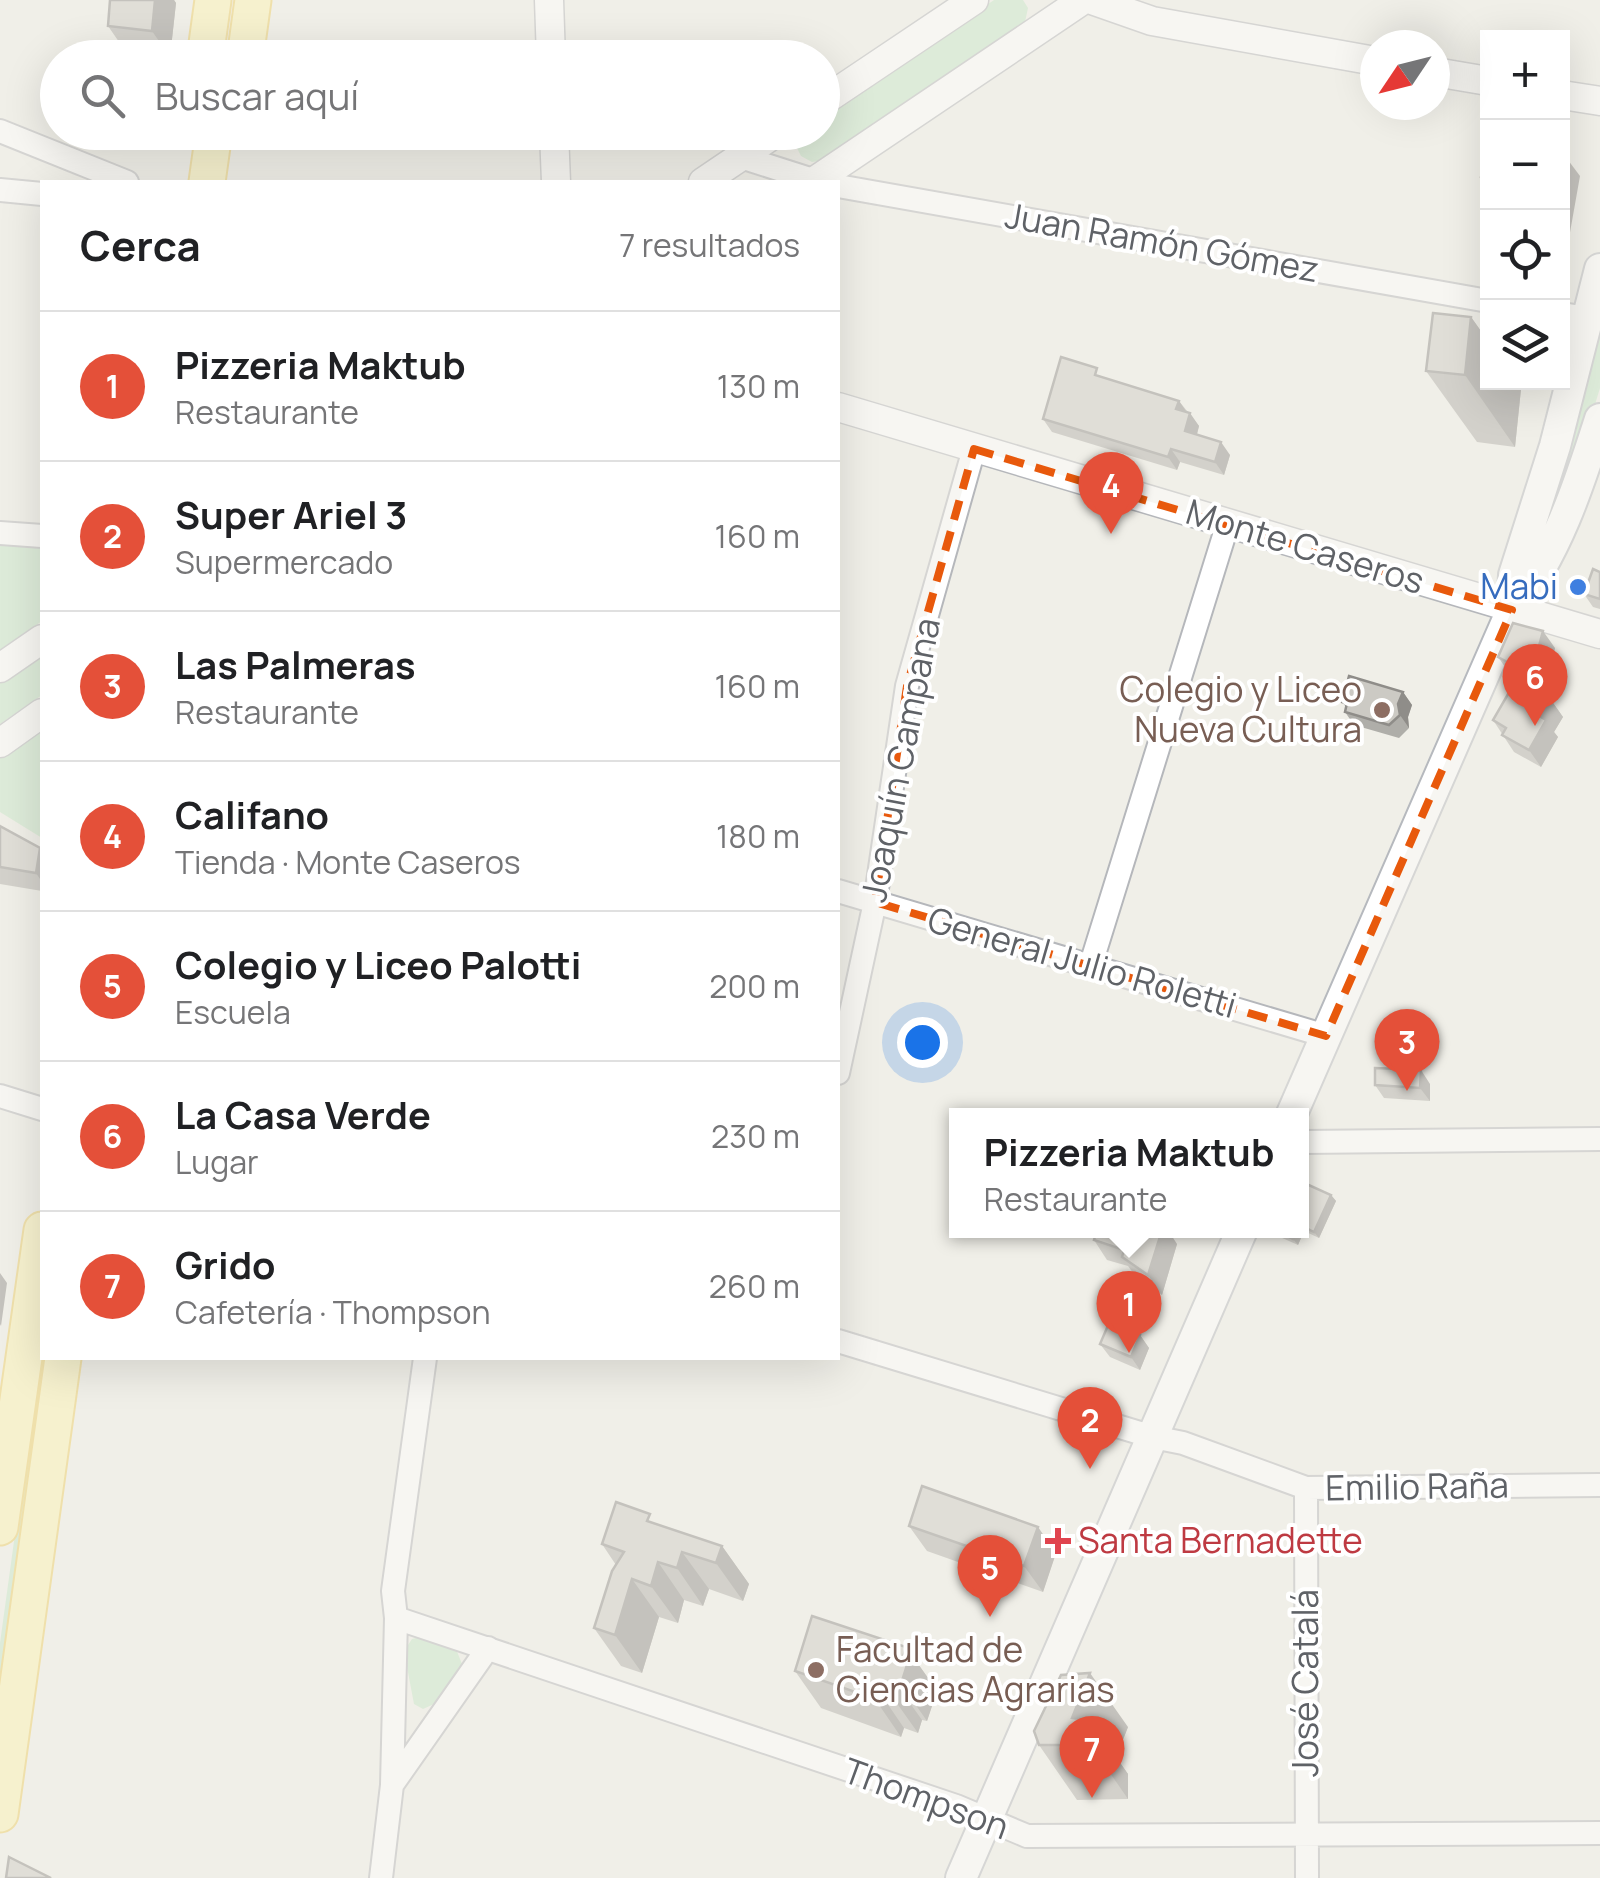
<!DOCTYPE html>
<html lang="es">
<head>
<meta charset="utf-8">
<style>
	body { margin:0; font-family:Manrope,sans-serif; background:#f2f2f2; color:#202124 }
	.controls { position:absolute; right:30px; top:30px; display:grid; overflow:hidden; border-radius:0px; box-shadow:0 10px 40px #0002 }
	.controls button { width:90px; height:90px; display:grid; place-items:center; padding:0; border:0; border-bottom:2px solid #e0e0e0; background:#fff; color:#202124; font:50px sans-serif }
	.compass { position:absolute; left:1360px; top:30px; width:90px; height:90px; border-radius:50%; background:#fff; box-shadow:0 10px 40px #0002; rotate:235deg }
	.you { position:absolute; left:922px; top:1042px; width:35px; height:35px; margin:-25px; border:8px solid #fff; border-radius:50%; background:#1a73e8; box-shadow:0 0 0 15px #1a73e833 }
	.badge { display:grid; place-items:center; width:65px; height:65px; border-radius:50%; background:#e45039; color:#fff; font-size:32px; font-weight:700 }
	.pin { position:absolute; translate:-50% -82px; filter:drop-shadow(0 2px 5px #0008) }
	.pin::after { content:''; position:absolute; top:52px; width:35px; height:30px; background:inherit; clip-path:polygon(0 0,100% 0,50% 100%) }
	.popup { position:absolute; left:949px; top:1108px; width:360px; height:130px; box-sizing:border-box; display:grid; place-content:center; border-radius:0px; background:#fff; filter:drop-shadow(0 2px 8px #0005); font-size:32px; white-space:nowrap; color:#757577 }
	.popup b { font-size:38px; color:#202124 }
	.popup::after { content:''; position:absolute; left:50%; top:100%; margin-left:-20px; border:20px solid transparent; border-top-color:#fff }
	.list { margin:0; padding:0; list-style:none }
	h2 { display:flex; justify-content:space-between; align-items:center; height:130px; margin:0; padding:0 40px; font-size:42px }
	h2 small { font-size:32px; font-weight:400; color:#757577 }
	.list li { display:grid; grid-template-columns:65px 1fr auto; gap:30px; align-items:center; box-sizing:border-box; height:150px; padding:0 40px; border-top:2px solid #e0e0e0 }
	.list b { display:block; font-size:38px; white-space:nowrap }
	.list p { margin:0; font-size:32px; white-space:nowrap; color:#757577 }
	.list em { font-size:32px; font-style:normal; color:#757577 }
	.icon { flex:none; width:55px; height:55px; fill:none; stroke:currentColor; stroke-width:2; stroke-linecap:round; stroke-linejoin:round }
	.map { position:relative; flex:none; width:1600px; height:1878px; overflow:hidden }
	.search { position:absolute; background:#fff; box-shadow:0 10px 40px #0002; left:40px; top:40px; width:800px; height:110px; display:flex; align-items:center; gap:25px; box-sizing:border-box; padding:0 35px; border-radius:55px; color:#757577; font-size:38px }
	.panel { position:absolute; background:#fff; box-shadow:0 10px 40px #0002; left:40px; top:180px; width:800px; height:1180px; border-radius:0px }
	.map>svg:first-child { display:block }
	.green { fill:#c5e7c7 }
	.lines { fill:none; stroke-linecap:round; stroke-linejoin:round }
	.minor-casing { stroke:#b5b7bb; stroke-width:26 }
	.tertiary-casing { stroke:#b5b7bb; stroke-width:31 }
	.secondary-casing { stroke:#b6b9be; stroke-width:34 }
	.primary-casing { stroke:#eece63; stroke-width:39 }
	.minor { stroke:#fff; stroke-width:22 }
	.tertiary { stroke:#fff; stroke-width:28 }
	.secondary { stroke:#fff; stroke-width:30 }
	.primary { stroke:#fdf4b0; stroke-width:35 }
	.wall { fill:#afaea9 }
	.shaded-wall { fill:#8f8d89 }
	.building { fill:#cccac4; stroke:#8f8d89; stroke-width:2.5 }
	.marked { fill:none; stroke:#e8590c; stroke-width:8; stroke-dasharray:20 12; stroke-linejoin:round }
	.shop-dot { fill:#3f7fe0; stroke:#fff; stroke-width:4 }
	.education-dot { fill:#8d6e63; stroke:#fff; stroke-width:4 }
	.health-dot { fill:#e0444e; stroke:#fff; stroke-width:4 }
	.labels { text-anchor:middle; stroke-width:8; stroke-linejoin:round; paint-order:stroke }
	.street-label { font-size:35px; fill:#5f6267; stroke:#fff }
	.shop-label { font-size:35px; fill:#366cbe; stroke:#fff; text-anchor:end }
	.education-label { font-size:35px; fill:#785e54; stroke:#fff; text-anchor:end }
	.health-label { font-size:35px; fill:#be3a42; stroke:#fff; text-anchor:start }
</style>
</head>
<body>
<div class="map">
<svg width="1600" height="1878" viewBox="0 0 1600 1878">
	<rect width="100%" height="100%" fill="#f0efe8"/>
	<path class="green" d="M994,0H1023L1028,8L1025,22L825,160L812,162L801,156L796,146L802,133L822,132L823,118Z
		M1600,321V388L1589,424L1540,544Z
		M0,544L42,547V621L0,650Z
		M42,652V695L0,724V681Z
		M42,729V838L0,812V758Z
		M42,1338V1358H49L0,1711V1643Z
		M420,1637L456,1649L462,1664L434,1704L423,1709L414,1704L404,1651L412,1639Z"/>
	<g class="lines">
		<defs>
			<path id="minor" d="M0,131L127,182
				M741,157L819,182
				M838,186L1488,301
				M0,190L42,194
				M1562,314L1588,318
				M0,533L42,536
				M838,891L1326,1036
				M1091,964L1228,523
				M838,1073L875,902L907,686L974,449
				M0,1096L42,1109
				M1302,1142L1600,1139
				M838,1341L1153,1437L1183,1443L1306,1488L1600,1485
				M1306,1488L1307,1878
				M396,1618L956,1806L1027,1836L1600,1833
				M392,1785L488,1648
				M381,1878L392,1785L396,1618L393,1591L425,1358"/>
			<path id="tertiary" d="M549,0L551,58
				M1092,0L1152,21L1375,61
				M1435,72L1488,81
				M1562,95L1600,101
				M822,102L974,0
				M554,132L556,182
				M703,182L777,132
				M813,182L1083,0
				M838,407L1600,634
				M0,668L42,639
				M0,743L42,713"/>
			<path id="secondary" d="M1512,610L1514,575L1555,446L1600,269
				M1291,1116L1512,610C1556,556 1579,485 1600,419
				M961,1878L1242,1230"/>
			<path id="primary" d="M205,58L213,0
				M245,58L253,0
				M207,182L214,132
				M0,1527L42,1230
				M0,1814L63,1358"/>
		</defs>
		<use href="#minor" class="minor-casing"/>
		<use href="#tertiary" class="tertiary-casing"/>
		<use href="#secondary" class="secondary-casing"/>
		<use href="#primary" class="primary-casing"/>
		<use href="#minor" class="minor"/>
		<use href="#tertiary" class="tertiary"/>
		<use href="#secondary" class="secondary"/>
		<use href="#primary" class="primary"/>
	</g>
	<path class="wall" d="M110,0H174L176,3L170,57L126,52L108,26Z
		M1471,317L1488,341V382H1516L1521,389L1515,447L1477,442L1426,371Z
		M1103,378L1179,401L1199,426L1197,435L1230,455L1224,475L1180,462L1177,470L1052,432L1043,419Z
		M1600,572V609L1593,607L1584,594Z
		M1555,648L1542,695L1551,700L1563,717L1554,732L1558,737L1541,767L1514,752L1493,720L1517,678L1510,674L1498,657Z
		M1403,692L1412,705L1408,717L1409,728L1399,738L1354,725L1345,712L1346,707L1342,702Z
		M0,826L40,848L42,851V891L0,884Z
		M1430,1084V1101L1384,1098L1375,1085Z
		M1302,1182L1331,1195L1336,1201L1319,1238L1304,1231L1298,1245L1271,1233L1269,1230H1302Z
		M1094,1240L1177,1244L1162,1295L1136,1277L1128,1266L1107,1260Z
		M1140,1335L1149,1348L1140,1370L1110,1357L1100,1344Z
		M657,1524L722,1546L749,1584L743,1601L709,1589L703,1606L684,1600L678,1623L659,1617L642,1673L621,1666L594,1628L616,1565L602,1544Z
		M909,1526L1056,1553L1043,1592L927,1551Z
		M906,1647L933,1685L930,1694L934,1700L927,1721L922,1720L918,1733L904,1728L901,1737L821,1708L795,1671Z
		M1128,1727L1116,1757L1128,1774V1799L1077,1800L1039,1745Z"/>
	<path class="shaded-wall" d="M155,0H174L176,3L170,57L152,31Z
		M1562,152L1580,176L1566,255L1562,250Z
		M1471,317L1488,341V382H1516L1521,389L1515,447L1465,375Z
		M1179,401L1188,414L1176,409Z
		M1190,413L1199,426L1194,444L1185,431Z
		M1221,442L1230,455L1224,475L1215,462Z
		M1171,449L1180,462L1177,470L1168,457Z
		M1543,631L1555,648L1540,704L1528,687Z
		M1403,692L1412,705L1408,717L1409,728L1400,715L1398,704Z
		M1551,700L1563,717L1554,732L1558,737L1541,767L1529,750L1541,717Z
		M40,848L42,851V882L36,873Z
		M1421,1070L1430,1084V1101L1420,1088Z
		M1331,1195L1336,1201L1319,1238L1314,1232Z
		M1302,1228L1304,1231L1298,1245L1293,1239L1297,1230H1302Z
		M1162,1230H1168L1177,1244L1162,1295L1148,1275Z
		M0,1273L7,1283L1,1326L0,1324Z
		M1140,1335L1149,1348L1140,1370L1131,1357Z
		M1038,1527L1056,1553L1043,1592L1024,1566Z
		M722,1546L749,1584L743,1601L716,1563Z
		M682,1552L709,1589L703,1606L677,1568Z
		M658,1562L684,1600L678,1623L651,1586Z
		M632,1579L659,1617L642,1673L615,1635Z
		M906,1647L933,1685L930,1694L934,1700L927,1721L901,1684L902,1661Z
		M1090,1673L1128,1727L1116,1757L1128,1774V1799L1072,1718Z
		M895,1682L922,1720L918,1733L891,1695Z
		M878,1690L904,1728L901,1737L875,1699Z"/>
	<path class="building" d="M110,0H155L152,31L108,26Z
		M1488,138V178L1481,177Z
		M1433,313L1471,317L1465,375L1426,371Z
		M1061,357L1097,368L1095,375L1179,401L1176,409L1190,413L1185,431L1221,442L1215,462L1171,449L1168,457L1043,419Z
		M1593,569L1600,572V599L1584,594Z
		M1513,623L1543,631L1528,687L1551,700L1541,717L1546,720L1529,750L1502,735L1506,728L1493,720L1522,670L1498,657Z
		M1349,676L1403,692L1398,704L1400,715L1389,725L1345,712L1347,703L1342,702Z
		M0,826L40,848L36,873L0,867Z
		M1375,1068L1421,1070L1420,1088L1375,1085Z
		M1302,1182L1331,1195L1314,1232L1302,1226Z
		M1097,1230H1162L1148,1275L1122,1257L1124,1250L1094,1240Z
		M1275,1230H1297L1293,1239Z
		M1109,1323L1140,1335L1131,1357L1100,1344Z
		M922,1486L1038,1527L1024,1566L909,1526Z
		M616,1502L650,1514L647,1521L722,1546L716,1563L682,1552L677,1568L658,1562L651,1586L632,1579L615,1635L594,1628L612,1571L624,1552L602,1544Z
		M812,1616L906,1647L902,1661L908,1662L901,1684L895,1682L891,1695L878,1690L875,1699L795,1671Z
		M1090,1673L1072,1718L1090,1720V1745H1039L1034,1731L1061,1675Z
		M9,1857L51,1878H6Z"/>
	<path d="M0 0H1600V1878H0ZM974,449L1512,610L1326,1036L875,902L907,686Z" fill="#f0efe8" fill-opacity=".55" fill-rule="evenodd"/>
	<path class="marked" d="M974,449L1512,610L1326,1036L875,902L907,686Z"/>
	<circle class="shop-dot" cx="1578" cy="587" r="10"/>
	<g class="education-dot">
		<circle cx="1382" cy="710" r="10"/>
		<circle cx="816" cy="1670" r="10"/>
	</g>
	<path class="health-dot" d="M1053 1526h10v10h10v10h-10v10h-10v-10h-10v-10h10z"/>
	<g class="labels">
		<g class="street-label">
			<text transform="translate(1162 243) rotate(10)" y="12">Juan Ramón Gómez</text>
			<text transform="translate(1305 547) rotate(17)" y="12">Monte Caseros</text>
			<text transform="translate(901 760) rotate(-79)" y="12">Joaquín Campana</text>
			<text transform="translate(1082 963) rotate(16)" y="12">General Julio Roletti</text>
			<text transform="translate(1417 1487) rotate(-1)" y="12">Emilio Raña</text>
			<text transform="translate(1306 1683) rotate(-90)" y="12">José Catalá</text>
			<text transform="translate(926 1799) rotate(20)" y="12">Thompson</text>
		</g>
		<g class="shop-label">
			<text x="1558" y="599">Mabi</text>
		</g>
		<g class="education-label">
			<text x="1362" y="702">Colegio y Liceo<tspan x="1362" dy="40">Nueva Cultura</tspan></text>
			<text x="836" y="1662" text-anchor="start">Facultad de<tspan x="836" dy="40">Ciencias Agrarias</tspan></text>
		</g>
		<g class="health-label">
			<text x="1078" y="1553">Santa Bernadette</text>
		</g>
	</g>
</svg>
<div class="controls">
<button>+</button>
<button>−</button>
<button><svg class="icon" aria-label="locate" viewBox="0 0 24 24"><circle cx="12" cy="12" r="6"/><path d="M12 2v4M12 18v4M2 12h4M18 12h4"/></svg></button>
<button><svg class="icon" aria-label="layers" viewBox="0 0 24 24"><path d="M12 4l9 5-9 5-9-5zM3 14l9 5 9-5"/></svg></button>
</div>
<svg class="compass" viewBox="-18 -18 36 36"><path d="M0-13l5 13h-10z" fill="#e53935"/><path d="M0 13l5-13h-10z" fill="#757577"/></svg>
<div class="you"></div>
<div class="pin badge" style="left:1129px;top:1353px">1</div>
<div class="popup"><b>Pizzeria Maktub</b>Restaurante</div>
<div class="pin badge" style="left:1090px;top:1469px">2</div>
<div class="pin badge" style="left:1407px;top:1091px">3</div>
<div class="pin badge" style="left:1111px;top:534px">4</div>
<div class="pin badge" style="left:990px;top:1617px">5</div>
<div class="pin badge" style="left:1535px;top:726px">6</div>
<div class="pin badge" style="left:1092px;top:1798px">7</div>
<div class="search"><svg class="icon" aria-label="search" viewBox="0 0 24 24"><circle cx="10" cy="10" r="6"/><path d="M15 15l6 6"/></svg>Buscar aquí</div>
<section class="panel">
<h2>Cerca<small>7 resultados</small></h2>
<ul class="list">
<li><span class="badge">1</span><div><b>Pizzeria Maktub</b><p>Restaurante</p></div><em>130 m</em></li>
<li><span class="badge">2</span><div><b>Super Ariel 3</b><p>Supermercado</p></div><em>160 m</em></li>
<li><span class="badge">3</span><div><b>Las Palmeras</b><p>Restaurante</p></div><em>160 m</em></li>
<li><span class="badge">4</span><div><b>Califano</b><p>Tienda · Monte Caseros</p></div><em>180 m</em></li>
<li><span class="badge">5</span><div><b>Colegio y Liceo Palotti</b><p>Escuela</p></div><em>200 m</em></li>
<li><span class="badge">6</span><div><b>La Casa Verde</b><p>Lugar</p></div><em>230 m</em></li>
<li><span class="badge">7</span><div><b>Grido</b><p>Cafetería · Thompson</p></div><em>260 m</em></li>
</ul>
</section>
</div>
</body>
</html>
